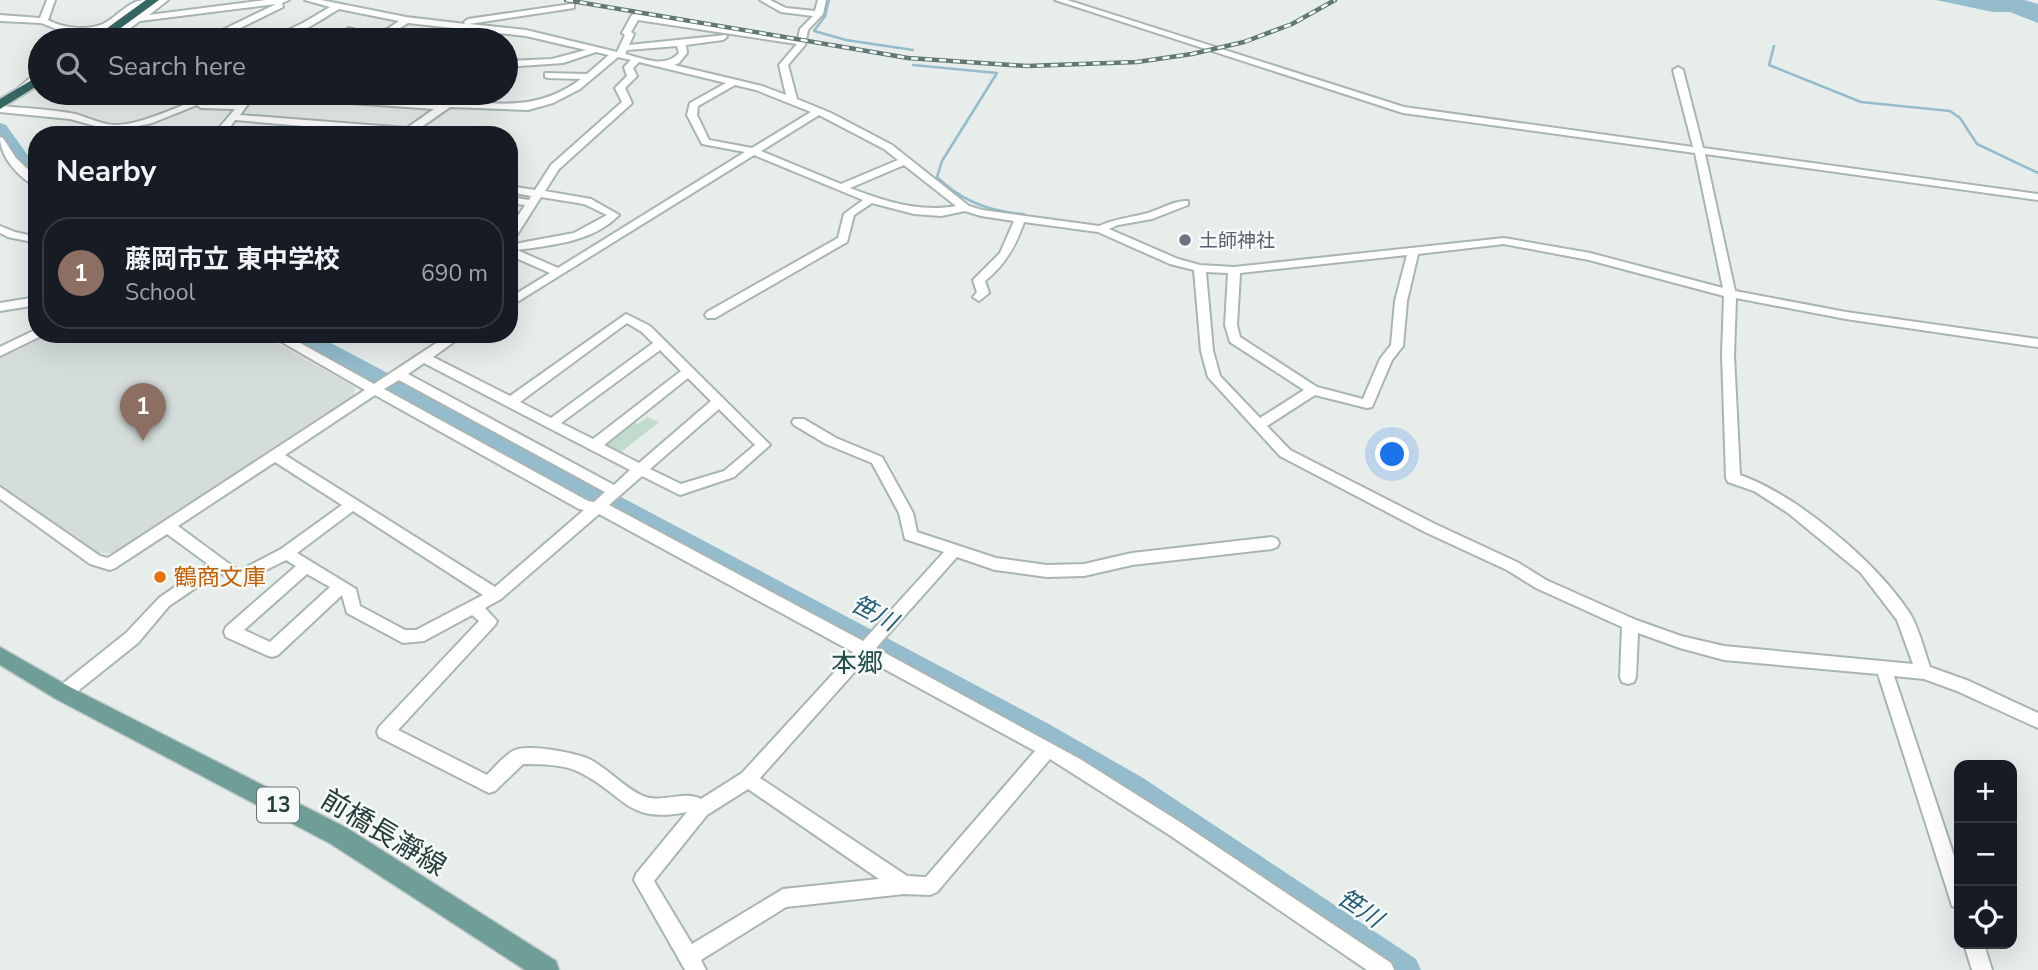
<!DOCTYPE html>
<html lang="en">
<head>
<meta charset="utf-8">
<style>
	body { margin:0; font-family:"Nunito Sans","Noto Sans JP",sans-serif; background:#20242c; color:#f1f3f6 }
	.controls { position:absolute; right:21px; bottom:21px; display:grid; overflow:hidden; border-radius:14px; box-shadow:0 7px 28px #0002 }
	.controls button { width:63px; height:63px; display:grid; place-items:center; padding:0; border:0; border-bottom:2px solid #363941; background:#171b24; color:#f1f3f6; font:35px sans-serif }
	.you { position:absolute; left:1393px; top:455px; width:24px; height:24px; margin:-18px; border:5px solid #fff; border-radius:50%; background:#1a73e8; box-shadow:0 0 0 10px #1a73e833 }
	.badge { display:grid; place-items:center; width:46px; height:46px; border-radius:50%; background:#d93025; color:#fff; font-size:23px; font-weight:700 }
	.pin { position:absolute; translate:-50% -58px; filter:drop-shadow(0 2px 4px #0008) }
	.pin::after { content:''; position:absolute; top:37px; width:24px; height:21px; background:inherit; clip-path:polygon(0 0,100% 0,50% 100%) }
	.list { margin:0; padding:0; list-style:none }
	h2 { display:flex; justify-content:space-between; align-items:center; height:91px; margin:0; padding:0 28px; font-size:30px }
	h2 small { font-size:23px; font-weight:400; color:#9ea1a6 }
	.list li { display:grid; grid-template-columns:46px 1fr auto; gap:21px; align-items:center; box-sizing:border-box; height:112px; margin:0 14px 14px; padding:0 14px; border:2px solid #363941; border-radius:28px }
	.list b { display:block; font-size:26px; white-space:nowrap }
	.list p { margin:0; font-size:23px; white-space:nowrap; color:#9ea1a6 }
	.list em { font-size:23px; font-style:normal; color:#9ea1a6 }
	.icon { flex:none; width:38px; height:38px; fill:none; stroke:currentColor; stroke-width:2; stroke-linecap:round; stroke-linejoin:round }
	.map { position:relative; flex:none; width:2038px; height:970px; overflow:hidden }
	.search { position:absolute; background:#171b24; box-shadow:0 7px 28px #0002; left:28px; top:28px; width:490px; height:77px; display:flex; align-items:center; gap:18px; box-sizing:border-box; padding:0 24px; border-radius:38px; color:#9ea1a6; font-size:26px }
	.panel { position:absolute; background:#171b24; box-shadow:0 7px 28px #0002; left:28px; top:126px; width:490px; height:217px; border-radius:28px }
	.map>svg:first-child { display:block }
	.built { fill:#d4ddda }
	.green { fill:#c1dccc }
	.water { fill:#94bccc }
	.lines { fill:none; stroke-linecap:round; stroke-linejoin:round }
	.stream { stroke:#94bccc; stroke-width:2.5 }
	.river { fill:#94bccc; fill-rule:evenodd }
	.minor-casing { stroke:#a9b5b3; stroke-width:4 }
	.major-casing { stroke:#c2c9c8; stroke-width:3 }
	.highway-casing { stroke:#c2c9c8; stroke-width:4 }
	.minor { fill:#fff; fill-rule:evenodd }
	.major { fill:#6f9e98; fill-rule:evenodd }
	.highway { fill:#356763; fill-rule:evenodd }
	.rail-casing { stroke:#617976; stroke-width:4.5 }
	.rail { stroke:#f6faf9; stroke-width:2.5; stroke-dasharray:7; stroke-linecap:butt }
	.worship-dot { fill:#6b7280; stroke:#f6faf9; stroke-width:2.5 }
	.food-dot { fill:#e8710a; stroke:#f6faf9; stroke-width:2.5 }
	.labels { text-anchor:middle; stroke-width:5; stroke-linejoin:round; paint-order:stroke }
	.far-worship-label { font-size:19px; fill:#5b616d; stroke:#f6faf9; text-anchor:start }
	.shield { fill:#f6faf9; stroke:#647674; stroke-width:2 }
	.shield-label { font-size:21px; font-weight:bold; fill:#263e3b }
	.food-label { font-size:23px; fill:#c56008; stroke:#f6faf9; text-anchor:start }
	.water-label { font-size:24px; font-style:italic; fill:#255d75; stroke:#f6faf9 }
	.quarter-label { font-size:26px; fill:#244e49; stroke:#f6faf9 }
	.near-street-label { font-size:28px; fill:#263e3b; stroke:#f6faf9 }
</style>
</head>
<body>
<div class="map">
<svg width="2038" height="970" viewBox="0 0 2038 970">
	<rect width="100%" height="100%" fill="#e6edeb"/>
	<path class="built" d="M40,334H260L355,387L353,397L113,553H96L0,485V355Z"/>
	<path class="green" d="M647,417L659,422L620,453L606,446L609,439L631,421L638,424Z"/>
	<path class="water" d="M1936,0H2024L2038,4V23L2010,12H1993Z"/>
	<g class="lines">
		<path class="stream" d="M829,0L825,16L814,31L846,40L913,50
			M1774,46L1769,65L1861,102L1950,111L1960,118L1977,144L2038,173
			M913,65L997,73L942,161L937,177C961,201 990,212 1024,214"/>
		<path class="river" d="M0,123L6,125L37,168V181L23,174L0,140Z
			M288,334H314L1047,723L1143,778L1416,959L1421,970H1377L1123,796L1027,739L291,338Z"/>
		<defs>
			<path id="minor" d="M47,0H55L48,20C62,28 87,31 103,24C118,17 128,0 146,0L90,40H81L92,31L64,32L41,23L0,21V15L40,18Z
				M159,0H168L149,15L266,0H289L282,3L283,7L232,32L263,40H248L224,35L210,40H190L212,35L276,4L140,21L114,40H105Z
				M305,0H321L406,17L465,24L464,22L468,19L571,4H574V8L469,24L526,30L617,52L625,35L622,33L632,15L635,14L798,39L800,29L813,16L781,12L760,0H770L786,8L815,11L818,0H826L823,14L808,30L805,45L788,65L797,99L831,113L892,145L969,206L982,210L1099,226C1114,219 1128,218 1144,214C1158,211 1173,200 1188,201V205L1152,219L1118,225L1109,229L1178,259L1200,265L1234,267L1504,238L1590,253L1723,288L1695,153L1403,113L1055,0H1067L1404,107L1693,147L1673,70L1678,67L1683,70L1703,148L2038,194V200L1705,154L1735,291L1846,312L2038,339V347L1846,319L1736,298L1734,355L1740,475C1797,495 1876,562 1909,612C1919,628 1924,650 1930,667L1969,681L2038,713V728L1957,691L1924,679L1894,676L1959,871V908L1952,906L1950,899L1878,674L1724,660L1680,648L1638,633L1636,677L1634,682L1628,684L1622,682L1620,677L1622,627L1536,588L1507,570L1425,532L1280,456L1208,377L1201,351L1194,270L1170,264L1098,232L1024,222C1016,246 1005,265 985,281L989,293L979,301L973,297L977,292L973,280L1000,253L1014,221L981,216L965,211L941,216L914,214L872,203L854,215L847,242L715,318H707L705,315L707,312L838,238L844,214L863,200L754,155L509,307V298L550,273L509,255V245L574,233L607,215L584,204L541,197L513,241L509,242V230L525,205L509,203V197L529,200L531,196L509,192V186L535,190L551,165L622,102L615,88L627,76L624,67L631,60L618,57L580,89L553,103L528,110L450,107L410,135L235,120L230,127L242,135H229L219,128L235,109L201,108L197,105L152,123L114,131L70,119L0,112V106C23,108 47,109 70,113C85,115 102,126 117,125C160,122 196,91 241,93L206,102L239,103L247,93H286L441,104L448,101C500,103 536,112 581,79L548,78L545,77V73L587,74L609,55L596,52L563,63L506,67V61L552,59L586,50L526,36L408,23C393,33 377,40 359,40L389,28L399,21L339,9C317,22 293,40 267,40L303,23L330,7ZM638,20L797,44L779,65L786,95L762,86L674,65L679,63L687,53L686,45L723,40L727,37L726,35L629,45L634,34L631,32ZM677,46L679,53C664,69 643,58 625,54L627,50ZM639,62L726,83L690,103L687,115L702,144L745,152L558,268L517,250C552,245 593,242 619,215L591,199L545,191L559,169L630,105L632,103L625,88L637,76L633,68ZM735,85L756,90L811,112L752,148L709,140L697,115L698,106ZM254,96L434,109L407,128L240,115ZM819,115L884,149L898,160L841,184L761,151ZM904,165L956,206C920,213 884,201 850,188ZM1504,244L1589,260L1724,296L1722,355L1726,478L1728,482L1754,491L1788,513L1861,573L1897,620L1913,664L1724,646L1681,636L1636,620L1546,580L1517,562L1435,524L1290,450L1267,426L1315,395L1367,408L1372,407L1392,360L1403,346L1407,301L1418,254ZM1407,255L1395,301L1391,345L1380,359L1363,399L1317,387L1240,337L1237,325L1240,273ZM1206,272L1228,273L1225,325L1230,342L1304,390L1260,418L1220,376L1213,351Z
				M349,28L356,30L338,40H328Z
				M40,70V78L23,93H17V89Z
				M0,137L3,138L16,158L37,178V187C19,178 0,157 0,137Z
				M0,226L15,232L37,237V243L8,237L0,233Z
				M37,297V305L0,311V303Z
				M626,314L650,326L770,445L734,477L680,495L642,476L609,505L863,641L944,552L905,539L899,513L872,463L826,444L794,425L792,422L794,419H804L836,438L882,457L913,513L917,532L996,558L1047,565L1084,564L1132,553L1272,537L1277,539L1279,543L1277,547L1272,549L1132,565L1084,576L1047,577L995,570L957,557L876,648L1080,759L1183,824L1391,963L1394,970H1367L1171,836L1050,759L937,892L930,895L904,894L786,907L701,960L706,970H685L634,880L636,874L687,812C627,824 626,796 581,773C565,764 541,764 523,764L495,791L489,793L379,737L377,732L379,727L479,621L472,615L424,641L403,643L347,613L342,595L278,655L272,657L266,655L226,637L224,632L226,627L296,566L286,560L238,584L219,572L169,606L138,643L69,698L63,700L57,698L55,693L57,688L126,633L159,598L208,564L167,534L115,568L110,570L90,564L0,499V487L100,556L108,558L365,390L268,334H284L374,384L450,334H465L433,357L510,396ZM627,323L642,332L653,343L551,418L520,402ZM660,350L681,371L593,439L561,423ZM424,363L630,470L614,485L408,374ZM688,378L711,401L639,463L604,445ZM399,380L605,492L594,502L588,501L384,389ZM375,395L579,509L584,510L495,587L285,455ZM719,409L755,445L724,471L681,484L650,469ZM275,462L342,505L281,549L239,571L178,526ZM353,511L483,595L416,630H405L360,606L356,589L297,553ZM599,514L853,652L742,773L701,799C684,790 662,804 643,796C624,788 609,769 589,759C576,753 529,744 515,750C505,754 495,767 487,775L398,730L495,625L497,621L485,608L501,599ZM307,574L330,587L270,642L244,630ZM866,659L1035,751L926,877L907,876L760,778ZM748,789L879,879L783,889L692,944L654,881L707,815Z
				M37,329V334L41,336L0,356V347Z
				M1964,944H1984L1992,970H1972Z"/>
			<path id="major" d="M0,647L70,687L347,828L556,961L559,970H525L331,844L56,699L0,665Z"/>
			<path id="highway" d="M146,0H159L104,40H91Z
				M40,75V84L0,109V99Z"/>
		</defs>
		<use href="#minor" class="minor-casing"/>
		<use href="#major" class="major-casing"/>
		<use href="#highway" class="highway-casing"/>
		<use href="#minor" class="minor"/>
		<use href="#major" class="major"/>
		<use href="#highway" class="highway"/>
		<defs>
			<path id="rail" d="M566,0L908,58L1027,66L1137,62L1192,54L1244,42L1292,24L1335,0"/>
		</defs>
		<use href="#rail" class="rail-casing"/>
		<use href="#rail" class="rail"/>
	</g>
	<circle class="worship-dot" cx="1185" cy="240" r="7"/>
	<circle class="food-dot" cx="160" cy="577" r="7"/>
	<g class="labels">
		<g class="far-worship-label">
			<text x="1199" y="247">土師神社</text>
		</g>
		<rect class="shield" x="257" y="787.5" width="42" height="35" rx="5"/>
		<g class="shield-label">
			<text x="278" y="812">13</text>
		</g>
		<g class="food-label">
			<text x="174" y="585">鶴商文庫</text>
		</g>
		<g class="water-label">
			<text transform="translate(874 613) rotate(28)" y="8">笹川</text>
			<text transform="translate(1360 908) rotate(34)" y="8">笹川</text>
		</g>
		<g class="quarter-label">
			<text x="857" y="672">本郷</text>
		</g>
		<g class="near-street-label">
			<text transform="translate(384 832) rotate(31)" y="10">前橋長瀞線</text>
		</g>
	</g>
</svg>
<div class="controls">
<button>+</button>
<button>−</button>
<button><svg class="icon" aria-label="locate" viewBox="0 0 24 24"><circle cx="12" cy="12" r="6"/><path d="M12 2v4M12 18v4M2 12h4M18 12h4"/></svg></button>
</div>
<div class="you"></div>
<div class="pin badge" style="left:143px;top:441px;background:#8d6e63">1</div>
<div class="search"><svg class="icon" aria-label="search" viewBox="0 0 24 24"><circle cx="10" cy="10" r="6"/><path d="M15 15l6 6"/></svg>Search here</div>
<section class="panel">
<h2>Nearby<small></small></h2>
<ul class="list">
<li><span class="badge" style="background:#8d6e63">1</span><div><b>藤岡市立 東中学校</b><p>School</p></div><em>690 m</em></li>
</ul>
</section>
</div>
</body>
</html>
